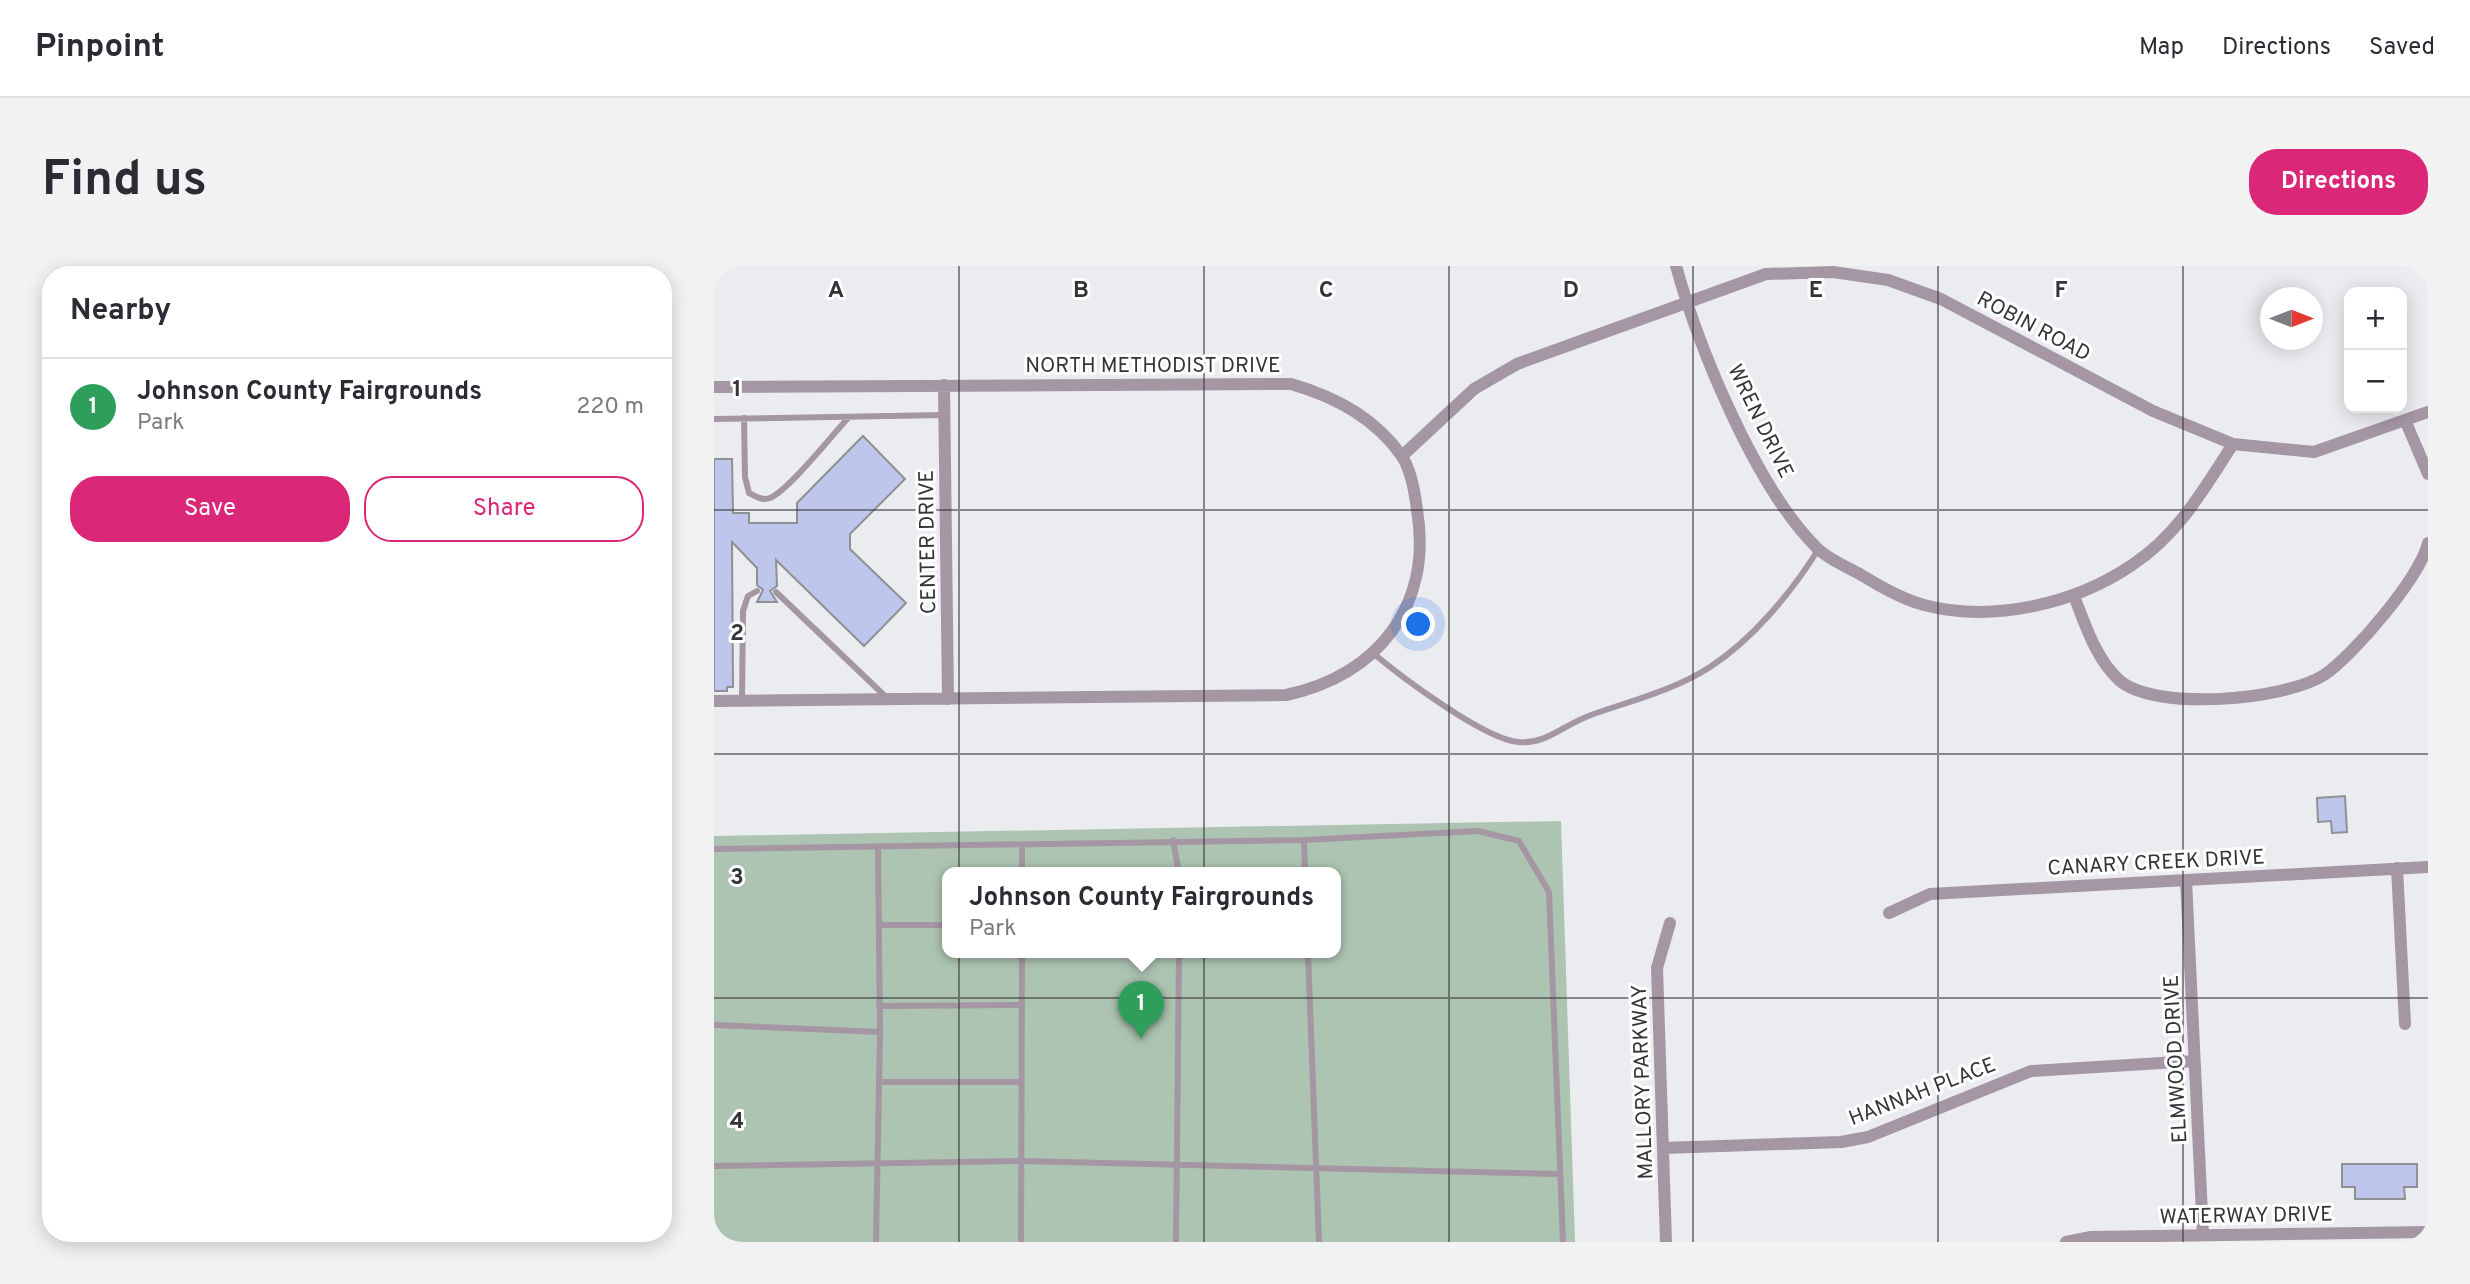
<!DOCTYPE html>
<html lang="en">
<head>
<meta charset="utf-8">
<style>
	body { margin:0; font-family:Overpass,sans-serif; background:#f2f2f3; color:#2b2b33 }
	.controls { position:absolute; right:21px; top:21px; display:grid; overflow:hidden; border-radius:14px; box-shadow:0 4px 18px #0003 }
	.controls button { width:63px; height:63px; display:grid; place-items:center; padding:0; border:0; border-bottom:2px solid #e1e1e2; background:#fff; color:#2b2b33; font:35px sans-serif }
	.compass { position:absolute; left:1546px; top:21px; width:63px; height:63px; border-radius:50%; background:#fff; box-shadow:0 4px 18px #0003; rotate:90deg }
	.you { position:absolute; left:705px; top:359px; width:24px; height:24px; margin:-18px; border:5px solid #fff; border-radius:50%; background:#1a73e8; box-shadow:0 0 0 10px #1a73e833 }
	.badge { display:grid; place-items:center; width:46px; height:46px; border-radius:50%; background:#db2777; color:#fff; font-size:23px; font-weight:700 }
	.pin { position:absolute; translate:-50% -58px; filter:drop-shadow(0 2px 4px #0008) }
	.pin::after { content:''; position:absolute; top:37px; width:24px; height:21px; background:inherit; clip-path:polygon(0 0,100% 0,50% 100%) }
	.popup { position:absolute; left:228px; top:601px; width:399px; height:91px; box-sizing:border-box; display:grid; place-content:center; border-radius:14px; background:#fff; filter:drop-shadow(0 2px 5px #0005); font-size:23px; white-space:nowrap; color:#7c7c81 }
	.popup b { font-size:26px; color:#2b2b33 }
	.popup::after { content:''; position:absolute; left:50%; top:100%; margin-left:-14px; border:14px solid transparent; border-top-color:#fff }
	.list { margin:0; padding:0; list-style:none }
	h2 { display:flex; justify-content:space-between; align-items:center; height:91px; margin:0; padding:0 28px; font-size:30px }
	h2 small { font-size:23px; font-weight:400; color:#7c7c81 }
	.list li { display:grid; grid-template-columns:46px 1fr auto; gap:21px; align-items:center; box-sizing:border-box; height:98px; padding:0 28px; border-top:2px solid #e1e1e2 }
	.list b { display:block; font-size:26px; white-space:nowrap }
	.list p { margin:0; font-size:23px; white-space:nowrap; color:#7c7c81 }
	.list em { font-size:23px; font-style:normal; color:#7c7c81 }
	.actions { display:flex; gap:14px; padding:21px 28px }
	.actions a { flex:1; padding:16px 0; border:2px solid #db2777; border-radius:28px; text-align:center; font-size:24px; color:#db2777 }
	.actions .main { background:#db2777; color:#fff }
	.map { position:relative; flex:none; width:1714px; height:976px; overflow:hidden; border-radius:28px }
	header { display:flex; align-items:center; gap:42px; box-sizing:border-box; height:98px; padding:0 35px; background:#fff; border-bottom:2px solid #e1e1e2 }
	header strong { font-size:33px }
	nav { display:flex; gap:38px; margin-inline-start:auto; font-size:24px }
	.intro { display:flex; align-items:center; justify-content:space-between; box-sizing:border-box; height:168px; padding:0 42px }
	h1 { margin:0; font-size:49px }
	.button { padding:18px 32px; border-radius:28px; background:#db2777; color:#fff; font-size:24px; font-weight:700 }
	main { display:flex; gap:42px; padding:0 42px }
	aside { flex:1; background:#fff; border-radius:28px; box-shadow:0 4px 18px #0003 }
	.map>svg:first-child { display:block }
	.green { fill:#adc4b2; fill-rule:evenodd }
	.building { fill:#bfc6ec; stroke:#8f9093; stroke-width:2 }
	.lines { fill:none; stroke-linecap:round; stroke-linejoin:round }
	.service { stroke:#a496a3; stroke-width:6 }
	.minor { stroke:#a496a3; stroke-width:12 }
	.grid { fill:none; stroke:#353537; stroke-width:2; stroke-opacity:0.55 }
	.labels { text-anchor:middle; stroke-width:6; stroke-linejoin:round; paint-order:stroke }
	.street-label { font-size:21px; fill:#353537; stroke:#fff }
	.grid-label { font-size:23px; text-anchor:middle; font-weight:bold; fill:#353537; stroke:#fff; stroke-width:6; stroke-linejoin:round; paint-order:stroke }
</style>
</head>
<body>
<header>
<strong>Pinpoint</strong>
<nav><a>Map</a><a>Directions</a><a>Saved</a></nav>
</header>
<div class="intro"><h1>Find us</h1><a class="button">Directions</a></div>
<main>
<aside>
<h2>Nearby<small></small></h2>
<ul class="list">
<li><span class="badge" style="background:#2e9e5b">1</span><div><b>Johnson County Fairgrounds</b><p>Park</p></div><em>220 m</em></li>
</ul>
<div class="actions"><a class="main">Save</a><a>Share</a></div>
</aside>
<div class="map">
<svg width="1714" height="976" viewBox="0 0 1714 976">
	<rect width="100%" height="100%" fill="#ebecf0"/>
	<path class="green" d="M847,555L861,976H0V570ZM233,607H621V687H233Z"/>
	<path class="building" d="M149,170L191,213L136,268V283L192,337L150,380L62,294L63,320L56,325L63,336H43L49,324L43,319V302L18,276L19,421H13V425H0V193H18L19,247H35V257H83V237Z
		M1631,530L1633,566L1618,567L1617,555L1604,556L1603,532Z
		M1628,898H1703V921H1690L1691,933H1641V921H1628Z"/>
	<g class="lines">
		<path class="service" d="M30,152L31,211L35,227C41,230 48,235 56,232C74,225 119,168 135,151
			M0,153L231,149
			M62,326L172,431
			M659,387C686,410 770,473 804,476C832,479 851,458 877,449C916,435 961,424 996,401C1039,373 1077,327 1104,284
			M28,433L29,345L34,330L43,325
			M459,574L465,607
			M590,574L591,607
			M308,580V607
			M0,583L590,574L764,565L805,575L835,626L849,976
			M165,659H233
			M594,687L605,976
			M165,740L308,739
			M0,759L166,766
			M165,816H308
			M0,900L308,895L846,908
			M162,976L166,766L164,582
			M307,976L308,687
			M462,976L465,687"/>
		<path class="minor" d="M962,0C985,83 1042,222 1103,282C1114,293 1131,300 1144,307C1164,319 1187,333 1210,339C1278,357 1361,338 1418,299C1464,269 1490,223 1519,178
			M230,119L234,433
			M0,121L577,118C619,130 661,152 687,189C697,203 701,227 703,244C719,339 664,410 572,429L0,435
			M1691,154L1714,208
			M688,190L760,123L803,98L1052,8L1119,6L1174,14L1227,33L1439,145L1519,178L1600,186L1714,146
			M1360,330C1371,358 1382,393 1405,414C1441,446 1571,434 1610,409C1639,390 1707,310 1714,277
			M1683,602L1691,758
			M1472,614L1489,969
			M1175,647L1216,628L1714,601
			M949,882L1127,876L1154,871L1317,805L1480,795
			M952,976L943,702L956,657
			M1352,976L1377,971L1714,966"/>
	</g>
	<path class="grid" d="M245,0V976M490,0V976M735,0V976M979,0V976M1224,0V976M1469,0V976M0,244H1714M0,488H1714M0,732H1714"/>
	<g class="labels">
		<g class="street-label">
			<text transform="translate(1320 60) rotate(28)" y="7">ROBIN ROAD</text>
			<text x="439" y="106">NORTH METHODIST DRIVE</text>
			<text transform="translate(1047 155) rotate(64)" y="7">WREN DRIVE</text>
			<text transform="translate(213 276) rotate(-91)" y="7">CENTER DRIVE</text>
			<text transform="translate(1442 596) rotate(-3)" y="7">CANARY CREEK DRIVE</text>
			<text transform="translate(1461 793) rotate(-93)" y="7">ELMWOOD DRIVE</text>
			<text transform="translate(928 816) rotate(-92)" y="7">MALLORY PARKWAY</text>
			<text transform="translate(1208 825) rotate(-21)" y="7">HANNAH PLACE</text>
			<text transform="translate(1532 949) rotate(-1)" y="7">WATERWAY DRIVE</text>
		</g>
	</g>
	<g class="grid-label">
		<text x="122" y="31">A</text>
		<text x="367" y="31">B</text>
		<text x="612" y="31">C</text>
		<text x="857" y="31">D</text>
		<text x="1102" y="31">E</text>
		<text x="1347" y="31">F</text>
		<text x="23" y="130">1</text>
		<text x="23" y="374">2</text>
		<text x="23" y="618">3</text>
		<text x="23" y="862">4</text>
	</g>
</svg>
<div class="controls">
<button>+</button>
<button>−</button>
</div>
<svg class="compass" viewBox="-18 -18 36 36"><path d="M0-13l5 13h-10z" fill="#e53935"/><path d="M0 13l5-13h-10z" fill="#7c7c81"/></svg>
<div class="you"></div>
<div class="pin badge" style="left:427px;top:773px;background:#2e9e5b">1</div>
<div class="popup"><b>Johnson County Fairgrounds</b>Park</div>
</div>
</main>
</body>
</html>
